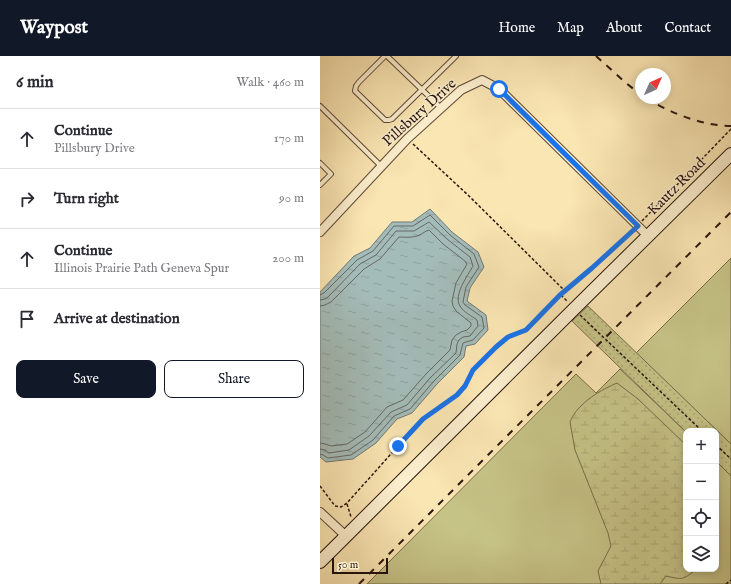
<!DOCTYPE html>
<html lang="en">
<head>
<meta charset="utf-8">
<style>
	body { margin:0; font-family:"IM FELL English",serif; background:#f2f2f3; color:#2b2b33 }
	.controls { position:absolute; right:12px; bottom:12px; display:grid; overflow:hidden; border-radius:8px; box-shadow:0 2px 10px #0003 }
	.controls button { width:36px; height:36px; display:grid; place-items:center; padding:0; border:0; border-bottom:1px solid #e1e1e2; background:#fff; color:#2b2b33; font:20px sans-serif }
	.compass { position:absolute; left:315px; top:12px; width:36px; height:36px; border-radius:50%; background:#fff; box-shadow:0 2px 10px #0003; rotate:45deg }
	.scale { position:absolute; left:12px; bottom:10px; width:56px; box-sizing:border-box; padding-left:4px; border:2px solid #29150e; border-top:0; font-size:11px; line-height:14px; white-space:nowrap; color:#29150e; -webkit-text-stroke:3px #fcefce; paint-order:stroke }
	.stop { position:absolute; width:12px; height:12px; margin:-9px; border:3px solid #1a73e8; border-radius:50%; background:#fff }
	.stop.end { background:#1a73e8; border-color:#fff; box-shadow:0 1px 4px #0008 }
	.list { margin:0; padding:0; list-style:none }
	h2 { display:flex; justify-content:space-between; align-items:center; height:52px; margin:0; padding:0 16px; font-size:17px }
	h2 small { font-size:13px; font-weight:400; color:#7c7c81 }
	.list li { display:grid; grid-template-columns:26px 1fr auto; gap:12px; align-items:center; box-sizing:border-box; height:60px; padding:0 16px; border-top:1px solid #e1e1e2 }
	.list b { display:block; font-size:15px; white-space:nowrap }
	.list p { margin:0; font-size:13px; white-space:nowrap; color:#7c7c81 }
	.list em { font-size:13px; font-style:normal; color:#7c7c81 }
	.actions { display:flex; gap:8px; padding:12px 16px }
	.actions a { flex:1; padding:9px 0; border:1px solid #111827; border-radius:8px; text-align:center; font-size:14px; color:#111827 }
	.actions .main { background:#111827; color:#fff }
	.icon { flex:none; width:22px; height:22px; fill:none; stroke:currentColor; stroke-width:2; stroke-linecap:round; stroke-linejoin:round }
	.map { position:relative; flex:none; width:411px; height:528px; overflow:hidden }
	header { display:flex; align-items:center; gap:24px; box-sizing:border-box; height:56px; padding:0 20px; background:#111827; color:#fff }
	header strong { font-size:19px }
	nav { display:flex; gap:22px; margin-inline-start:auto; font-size:14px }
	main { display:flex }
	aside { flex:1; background:#fff }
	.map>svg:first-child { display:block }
	.green { fill:#c6c387; stroke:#786c4a }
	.wetland { fill:url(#wetland-marsh); stroke:#786c4a }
	.park { fill:url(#park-dots); stroke:#786c4a }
	.water { fill:url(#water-ripples); stroke:#737975 }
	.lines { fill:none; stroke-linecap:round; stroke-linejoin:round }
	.shore { stroke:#666864; stroke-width:1 }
	.lane-casing { stroke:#5d4937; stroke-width:6 }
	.street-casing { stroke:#5d4937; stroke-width:10 }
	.secondary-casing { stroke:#29150e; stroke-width:14 }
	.path { stroke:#29150e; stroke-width:1.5; stroke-dasharray:3 2; stroke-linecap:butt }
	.lane { stroke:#fcefce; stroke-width:4 }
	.street { stroke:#fcefce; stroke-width:8 }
	.secondary { stroke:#fcefce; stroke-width:12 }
	.rail { stroke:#29150e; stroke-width:2; stroke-dasharray:7 7; stroke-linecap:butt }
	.route { stroke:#1a73e8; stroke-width:5 }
	.labels { text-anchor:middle; stroke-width:3; stroke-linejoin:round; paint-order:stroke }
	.street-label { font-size:15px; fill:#29150e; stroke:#fcefce }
</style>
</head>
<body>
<header>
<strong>Waypost</strong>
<nav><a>Home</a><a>Map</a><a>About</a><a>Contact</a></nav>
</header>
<main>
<aside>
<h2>6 min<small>Walk · 460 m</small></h2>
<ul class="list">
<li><svg class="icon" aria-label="ahead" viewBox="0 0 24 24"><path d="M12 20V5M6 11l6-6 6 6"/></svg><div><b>Continue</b><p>Pillsbury Drive</p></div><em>170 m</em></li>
<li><svg class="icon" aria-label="right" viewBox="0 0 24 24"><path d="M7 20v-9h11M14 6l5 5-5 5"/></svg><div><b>Turn right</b></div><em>90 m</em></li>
<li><svg class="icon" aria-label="ahead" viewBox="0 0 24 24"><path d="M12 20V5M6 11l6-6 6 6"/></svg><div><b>Continue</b><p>Illinois Prairie Path Geneva Spur</p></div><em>200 m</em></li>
<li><svg class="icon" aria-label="arrive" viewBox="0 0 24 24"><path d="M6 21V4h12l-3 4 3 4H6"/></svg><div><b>Arrive at destination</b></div></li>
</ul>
<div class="actions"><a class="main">Save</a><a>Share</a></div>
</aside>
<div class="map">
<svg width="411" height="528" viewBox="0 0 411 528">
	<defs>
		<pattern id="wetland-marsh" width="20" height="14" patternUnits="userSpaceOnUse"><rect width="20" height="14" fill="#c6c387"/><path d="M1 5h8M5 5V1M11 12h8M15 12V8" fill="none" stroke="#aaa773"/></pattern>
		<pattern id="park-dots" width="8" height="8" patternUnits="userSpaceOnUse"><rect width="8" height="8" fill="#c6c387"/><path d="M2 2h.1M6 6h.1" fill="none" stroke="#aaa773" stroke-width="1.8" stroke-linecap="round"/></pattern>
		<pattern id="water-ripples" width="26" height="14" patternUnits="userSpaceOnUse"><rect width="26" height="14" fill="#a4bcb9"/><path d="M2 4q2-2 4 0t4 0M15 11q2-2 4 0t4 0" fill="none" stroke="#8da19e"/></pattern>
	</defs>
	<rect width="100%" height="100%" fill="#fae6b3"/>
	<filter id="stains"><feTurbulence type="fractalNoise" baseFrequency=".005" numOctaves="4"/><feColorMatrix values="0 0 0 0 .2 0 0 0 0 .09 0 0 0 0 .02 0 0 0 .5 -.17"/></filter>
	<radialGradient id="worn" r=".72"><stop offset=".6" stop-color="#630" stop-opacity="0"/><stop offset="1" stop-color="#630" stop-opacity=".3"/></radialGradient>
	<path class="green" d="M411,202V388L316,297Z
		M300,313L366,376V513H396V405L411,420V528H47L256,318L276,337Z"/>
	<path class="wetland" d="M297,327L318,343L366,389V513H377C362,524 364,524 346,520L340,528H281L278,515L291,490L288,477L255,394L250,366C252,361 255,356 259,352C269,341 283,333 297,327Z"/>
	<path class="park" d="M268,250L411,388V420L396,405V375H366V376L252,265Z"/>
	<path class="water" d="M110,153L132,176L158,196L164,211L150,232L147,245L166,259L168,274L155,288L146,290L144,301L117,328L92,357L77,363L56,387L33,403L6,406L0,401V236L34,200L50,192L72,166H92Z"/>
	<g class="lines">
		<path class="shore" d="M0,239L4,237L37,204L53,195L74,170H93L110,159L130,179L154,198L159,211L146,231L143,246L145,249L162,261L164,272L153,284L146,286L143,287L140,299L114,325L90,353L74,360L53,384L31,399L8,402L3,399L0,398
			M0,244L5,243L8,241L40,208L56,199L76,175H94L109,166L127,183L150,201L153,210C148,219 133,239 140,250C143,256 152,260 157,264L158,270L150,280L143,281L139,284L137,288L136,297L110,322L87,349L71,356L49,380L29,394L9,397L5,394L0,393
			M0,250L5,249L11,246L44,213L60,203L79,181C85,181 91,182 97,180C101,179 105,175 109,174L123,188L145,205L147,208L136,227L132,245L133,250L136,255L151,267V270L147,274L141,276L136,279L132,284L130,294L106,318L83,344L67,351L45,376L27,388L11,390L5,388L0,387"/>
		<defs>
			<path id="lane" d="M65,0L39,26L36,30L35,35L65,64H69L72,63L136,0
				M67,0L121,52
				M0,50L61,110
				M0,107L11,118L0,129"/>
			<path id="street" d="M0,176L87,83L141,34L162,24L179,33L328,180
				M0,456L26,480"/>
			<path id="secondary" d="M0,506L254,253L411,98"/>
		</defs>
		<use href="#lane" class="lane-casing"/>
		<use href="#street" class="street-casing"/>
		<use href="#secondary" class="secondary-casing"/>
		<path class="path" d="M93,88L149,140L245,235
			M322,165L411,73
			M241,239L248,246
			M260,259L382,375
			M396,389L411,403
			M0,430L15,450L21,451L27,447L96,370L111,357L127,347L137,339L145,330L153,314L176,291L188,281L206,274L241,239L272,212L312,175
			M27,448L31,461
			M406,528L411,524"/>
		<use href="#lane" class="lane"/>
		<use href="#street" class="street"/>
		<use href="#secondary" class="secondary"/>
		<path class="rail" d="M276,0L306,27L321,39
			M326,42C350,57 383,70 411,70
			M39,528L411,156"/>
	</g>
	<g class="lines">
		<path class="route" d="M78,390L103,363L137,339L145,330L153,314L176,291L188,281L206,274L240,239L272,212L318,170L179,33"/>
	</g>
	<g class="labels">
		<g class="street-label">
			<text transform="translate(99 56) rotate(-42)" y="5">Pillsbury Drive</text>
			<text transform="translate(356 130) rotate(-45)" y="5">Kautz Road</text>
		</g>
	</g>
	<rect width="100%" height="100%" filter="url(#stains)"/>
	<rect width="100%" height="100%" fill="url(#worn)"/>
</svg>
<div class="controls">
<button>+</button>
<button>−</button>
<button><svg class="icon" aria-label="locate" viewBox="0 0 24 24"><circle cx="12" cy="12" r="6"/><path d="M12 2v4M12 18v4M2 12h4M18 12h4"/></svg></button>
<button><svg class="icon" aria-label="layers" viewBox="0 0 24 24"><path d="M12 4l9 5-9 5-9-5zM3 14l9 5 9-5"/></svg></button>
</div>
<svg class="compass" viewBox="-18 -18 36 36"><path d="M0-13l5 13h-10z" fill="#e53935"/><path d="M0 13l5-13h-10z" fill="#7c7c81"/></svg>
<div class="scale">50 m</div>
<div class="stop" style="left:179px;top:33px"></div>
<div class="stop end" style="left:78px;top:390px"></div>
</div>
</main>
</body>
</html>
